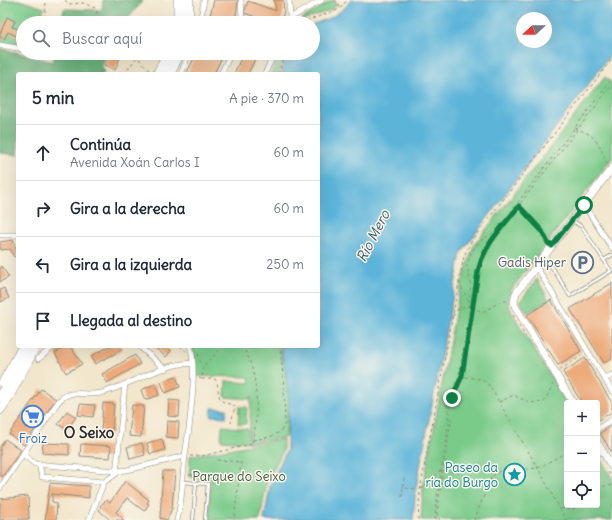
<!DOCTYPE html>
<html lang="es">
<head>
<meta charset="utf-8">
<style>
	body { margin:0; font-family:Delius,sans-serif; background:#f6f6f7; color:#1f2937 }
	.controls { position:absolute; right:12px; bottom:12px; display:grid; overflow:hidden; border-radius:4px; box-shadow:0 4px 16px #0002 }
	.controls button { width:36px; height:36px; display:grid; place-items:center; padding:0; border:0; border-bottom:1px solid #e0e1e3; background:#fff; color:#1f2937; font:20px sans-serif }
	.compass { position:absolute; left:516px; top:12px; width:36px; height:36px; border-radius:50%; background:#fff; box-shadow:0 4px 16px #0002; rotate:249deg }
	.stop { position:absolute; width:12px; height:12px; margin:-9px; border:3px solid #0b8043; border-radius:50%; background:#fff }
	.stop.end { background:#0b8043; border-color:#fff; box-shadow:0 1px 4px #0008 }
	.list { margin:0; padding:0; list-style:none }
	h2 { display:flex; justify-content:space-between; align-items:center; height:52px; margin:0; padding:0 16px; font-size:17px }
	h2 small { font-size:13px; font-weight:400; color:#747a83 }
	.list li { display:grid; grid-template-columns:26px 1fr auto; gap:12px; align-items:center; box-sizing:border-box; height:56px; padding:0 16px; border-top:1px solid #e0e1e3 }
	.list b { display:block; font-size:15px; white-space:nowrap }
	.list p { margin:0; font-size:13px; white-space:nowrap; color:#747a83 }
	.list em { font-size:13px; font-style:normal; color:#747a83 }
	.icon { flex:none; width:22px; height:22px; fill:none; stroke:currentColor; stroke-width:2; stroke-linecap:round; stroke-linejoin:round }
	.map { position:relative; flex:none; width:612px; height:520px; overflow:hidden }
	.search { position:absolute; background:#fff; box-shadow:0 4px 16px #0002; left:16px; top:16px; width:304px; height:44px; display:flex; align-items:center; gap:10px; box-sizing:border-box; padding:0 14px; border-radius:22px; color:#747a83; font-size:15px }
	.panel { position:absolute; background:#fff; box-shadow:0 4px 16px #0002; left:16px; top:72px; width:304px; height:276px; border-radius:4px }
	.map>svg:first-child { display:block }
	.green { fill:#7aca8a; stroke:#527a5a }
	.forest { fill:#63ae76; stroke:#476c50 }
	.water { fill:#5cb4d9; stroke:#447082; fill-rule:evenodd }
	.building { fill:#edaa7a }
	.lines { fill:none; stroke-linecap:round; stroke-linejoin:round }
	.lane-casing { stroke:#8e897c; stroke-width:4 }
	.street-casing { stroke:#8e897c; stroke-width:6 }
	.secondary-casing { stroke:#8e897c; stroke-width:8 }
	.highway-casing { stroke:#8e897c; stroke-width:10 }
	.path { stroke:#8e897c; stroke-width:1; stroke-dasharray:3 3; stroke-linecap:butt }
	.lane { stroke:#fff; stroke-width:2.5 }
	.street { stroke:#fff; stroke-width:5 }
	.secondary { stroke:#fff; stroke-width:7 }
	.highway { stroke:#fff; stroke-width:9 }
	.route { stroke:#0b8043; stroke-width:5 }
	.labels { text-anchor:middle; stroke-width:3; stroke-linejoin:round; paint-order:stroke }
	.service-label { font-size:13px; fill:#4e5e75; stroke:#fbf7ec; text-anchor:end }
	.shop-label { font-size:13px; fill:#366cbe; stroke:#fbf7ec }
	.culture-label { font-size:13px; fill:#0d838f; stroke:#fbf7ec; text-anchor:end }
	.park-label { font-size:13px; fill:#435b48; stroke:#fbf7ec }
	.water-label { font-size:14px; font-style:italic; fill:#3c5b68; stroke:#fbf7ec }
	.quarter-label { font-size:15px; font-weight:bold; fill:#2b2b2b; stroke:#fbf7ec }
</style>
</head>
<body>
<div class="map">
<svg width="612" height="520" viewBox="0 0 612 520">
	<rect width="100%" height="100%" fill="#fbf7ec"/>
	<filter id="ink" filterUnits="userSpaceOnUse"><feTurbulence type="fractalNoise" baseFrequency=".025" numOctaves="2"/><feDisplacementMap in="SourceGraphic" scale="8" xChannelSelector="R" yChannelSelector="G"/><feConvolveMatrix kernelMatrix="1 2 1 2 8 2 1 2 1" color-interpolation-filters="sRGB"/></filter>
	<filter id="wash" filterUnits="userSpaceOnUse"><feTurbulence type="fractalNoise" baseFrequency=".012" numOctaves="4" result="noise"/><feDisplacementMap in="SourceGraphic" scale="16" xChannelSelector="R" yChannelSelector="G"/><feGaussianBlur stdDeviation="0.9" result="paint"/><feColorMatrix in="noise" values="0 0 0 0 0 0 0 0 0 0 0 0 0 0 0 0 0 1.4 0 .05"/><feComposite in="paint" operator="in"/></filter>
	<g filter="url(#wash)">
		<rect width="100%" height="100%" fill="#f2e7cd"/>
		<path class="green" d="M3,0H19L44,8L39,23H23V48L0,43V8Z
			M333,0L337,5L331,10L295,23Z
			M280,53H286L278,74H271Z
			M605,77L612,83V158L511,290L508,303L512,313L567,403V505H597V453L612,478V520H421L423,487L459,292L474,245Z
			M537,279L549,300L527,313L521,303V300Z
			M192,346H279L283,362L281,346H312L320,419L264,520L271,483L287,450L288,409L286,437L249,443L251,396L250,399L225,397L226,381L250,383L249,377L195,376V359Z
			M239,407H247L246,424H238Z
			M222,426L248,429V442L221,440Z
			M283,439V451L267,481L260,520H208L211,479L189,477L190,456Z"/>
		<path class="forest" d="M103,0H143L125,23H61L64,9L102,10Z
			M0,48L53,62L55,53H107L102,64L104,74H18V155L0,153Z"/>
		<path class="water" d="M351,0H612V53L461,253L416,488L413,520H264L271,483L287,450L289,394L281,346H318V74H281L284,63L290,53H313V24C329,19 341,14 351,0ZM522,18H546V42H522Z
			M212,408L227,409L226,417L211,416Z"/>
		<g id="blocks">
			<path class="building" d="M214,0H238L235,23H208Z
				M274,0H283L284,10L281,23H273L244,13L248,1L276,11Z
				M7,17L15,21L12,27L19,29L16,36L8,32L4,39L0,37V34Z
				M109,53H122L115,70L104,65Z
				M197,53H224L214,74H186Z
				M243,53H258L248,74H234Z
				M13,240L18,255L14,257L10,249L1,250L0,247V242Z
				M1,266L9,277L0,282V267Z
				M612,283V358L604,363L570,309Z
				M4,288L9,298L1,302L0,290Z
				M551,300L581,351L558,365L527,315Z
				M67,346H70L82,364L66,373L55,353Z
				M110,346H120L122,350L95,364L91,356Z
				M153,346H165L171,351L166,357Z
				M135,355L140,364L107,383L102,374Z
				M585,358L612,403V412L597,421V403H582L563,372Z
				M176,376L180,387L165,393L161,382Z
				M155,384L159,395L145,400L141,390Z
				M41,389L56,399L24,445L9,434Z
				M169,400L180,401L179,417L168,416Z
				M103,403L114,404L112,434H101Z
				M80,404L95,405L93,417L78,415Z
				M132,405L144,406L141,437L129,436Z
				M67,411L76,417L67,430L58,424Z
				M167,421L179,422L178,438L166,437Z
				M612,425V453L600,433Z
				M5,439L21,450L2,477L0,475V447Z
				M162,439L165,450L150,454L147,443Z
				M43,443L69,444V455L42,453Z
				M142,443L145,455L130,459L127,447Z
				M81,444L111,446L110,458L80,456Z
				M163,471H175L172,508L167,520L160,518Z
				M125,481L149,500L147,503L149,504L144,511L127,498L116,512L124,520H110L99,510L101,507L100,506L106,500L110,503Z
				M50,483L89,486V498L52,494V502L57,503L56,520H45Z
				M28,496L29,519L0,520V499Z"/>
		</g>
	</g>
	<g filter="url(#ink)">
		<use href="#blocks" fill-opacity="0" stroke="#8e897c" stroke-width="1"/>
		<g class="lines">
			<defs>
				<path id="lane" d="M544,259L552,267L570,296L611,271L582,227L573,221
					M604,260L612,255
					M183,482L208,484L205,520
					M193,520L196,483"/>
				<path id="street" d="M289,0L290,18
					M242,18L257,23
					M176,23V0
					M200,23L204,0
					M241,23L242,18L241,0
					M287,23L290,18L322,0
					M0,45L23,49
					M155,74L165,53
					M181,74L189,53
					M221,74L231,53
					M265,74L274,53
					M584,205L612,248
					M0,235H18
					M537,268L612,391
					M139,346L165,369
					M38,359L54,346
					M605,379L612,375
					M0,384L21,346
					M597,429L612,420
					M23,454L35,464L117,471L127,470L185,456
					M39,464L42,477L104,482L116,474L125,384
					M0,488L58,402C70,387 85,397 101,393C125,387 169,360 193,364
					M89,520L104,482
					M177,520C183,499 182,478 185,456C189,432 198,367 190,346"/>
				<path id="secondary" d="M573,403L515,306L514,301L516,293L612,168
					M597,442L612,467"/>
				<path id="highway" d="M181,23L182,0
					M188,23L189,0
					M162,74L171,53
					M170,74L180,53
					M0,397L27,346
					M0,410L8,398L36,346"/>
			</defs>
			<use href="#lane" class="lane-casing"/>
			<use href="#street" class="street-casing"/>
			<use href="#secondary" class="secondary-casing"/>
			<use href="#highway" class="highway-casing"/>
			<path class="path" d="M65,0L69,4L83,3L95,8L98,15V23
				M335,0L340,7
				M41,23L45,14L46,0
				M301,23L340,9L347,0
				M95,53L100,74
				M124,74L137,57L151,72
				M278,74L286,53
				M575,128C598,137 598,141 607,164
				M517,204L542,231L547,242
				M459,282L470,304
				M471,309L485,311L501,301H509
				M513,315L526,337
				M453,316L458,309L470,305
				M180,346L186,351
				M198,354L202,366
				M560,370L584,354
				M459,376L480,379L489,385L538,468L566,520
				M199,378L202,379L203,366L217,353L221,346
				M202,379H215C220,385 216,396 222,401C225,403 231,404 235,406L231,423
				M499,402L514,395C525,401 533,405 545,401L553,384
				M253,440L270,437L280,432L285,424L284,387L280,346
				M190,456H202L252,444C259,417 259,369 242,346
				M217,460L241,462L239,479
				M608,472L612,479
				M189,475L239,480L234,520
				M403,487L404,478
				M597,487L612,485
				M422,489L440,471L456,472L486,486
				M402,497L403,488L417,489
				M561,508L572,510L579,505
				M418,520L420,490L464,256L472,240L612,59
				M436,520L435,510L449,422L447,403L459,375L468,323L471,284L467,266L471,253L479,242L496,231L612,79
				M440,520L437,515V510L451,420L449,407L462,376L480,262L488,245L612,85
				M474,520L492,476L505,468L519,470L538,468L567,452"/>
			<use href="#lane" class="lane"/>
			<use href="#street" class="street"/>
			<use href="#secondary" class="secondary"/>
			<use href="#highway" class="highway"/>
		</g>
	</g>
	<g class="lines" filter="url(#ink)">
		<path class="route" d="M452,398L462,376L478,272C483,246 503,226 519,206L542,231L548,243L552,246L584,205"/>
	</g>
	<defs>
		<symbol id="parking-ring" viewBox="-11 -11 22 22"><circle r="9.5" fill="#fbf7ec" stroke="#5c6f8a" stroke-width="1.5"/><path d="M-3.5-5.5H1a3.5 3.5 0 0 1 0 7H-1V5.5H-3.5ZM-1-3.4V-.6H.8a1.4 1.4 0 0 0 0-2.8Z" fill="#5c6f8a"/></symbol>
		<symbol id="supermarket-ring" viewBox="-11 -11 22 22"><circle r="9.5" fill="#fbf7ec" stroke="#3f7fe0" stroke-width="1.5"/><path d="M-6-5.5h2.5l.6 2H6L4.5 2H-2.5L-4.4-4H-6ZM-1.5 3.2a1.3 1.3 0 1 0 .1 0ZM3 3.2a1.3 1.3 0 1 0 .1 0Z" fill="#3f7fe0"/></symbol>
		<symbol id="sight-ring" viewBox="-11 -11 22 22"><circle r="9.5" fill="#fbf7ec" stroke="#0f9aa8" stroke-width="1.5"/><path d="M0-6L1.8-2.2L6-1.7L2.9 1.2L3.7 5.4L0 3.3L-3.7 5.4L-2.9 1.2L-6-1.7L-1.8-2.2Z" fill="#0f9aa8"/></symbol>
	</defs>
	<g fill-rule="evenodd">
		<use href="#parking-ring" x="570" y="250" width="25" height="25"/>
		<use href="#supermarket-ring" x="20" y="404" width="25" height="25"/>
		<use href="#sight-ring" x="502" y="462" width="25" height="25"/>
	</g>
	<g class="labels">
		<g class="service-label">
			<text x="566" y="267">Gadis Hiper</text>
		</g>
		<g class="shop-label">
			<text x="33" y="443">Froiz</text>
		</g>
		<g class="culture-label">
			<text x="498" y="472">Paseo da<tspan x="498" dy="15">ría do Burgo</tspan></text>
		</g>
		<g class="park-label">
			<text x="239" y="481">Parque do Seixo</text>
		</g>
		<g class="water-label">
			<text transform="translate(373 236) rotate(-63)" y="5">Río Mero</text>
		</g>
		<g class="quarter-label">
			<text x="89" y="438">O Seixo</text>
		</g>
	</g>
</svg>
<div class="controls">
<button>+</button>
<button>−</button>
<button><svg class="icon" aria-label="locate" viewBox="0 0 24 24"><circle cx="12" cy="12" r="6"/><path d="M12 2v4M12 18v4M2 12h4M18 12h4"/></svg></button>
</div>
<svg class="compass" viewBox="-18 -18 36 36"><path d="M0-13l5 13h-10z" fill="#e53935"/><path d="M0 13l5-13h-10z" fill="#747a83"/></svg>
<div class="stop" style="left:584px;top:205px"></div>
<div class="stop end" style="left:452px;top:398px"></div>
<div class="search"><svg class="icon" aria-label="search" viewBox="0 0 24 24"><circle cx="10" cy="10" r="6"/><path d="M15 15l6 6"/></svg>Buscar aquí</div>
<section class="panel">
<h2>5 min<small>A pie · 370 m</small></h2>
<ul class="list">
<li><svg class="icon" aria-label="ahead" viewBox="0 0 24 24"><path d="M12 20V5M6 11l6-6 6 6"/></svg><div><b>Continúa</b><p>Avenida Xoán Carlos I</p></div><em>60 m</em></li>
<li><svg class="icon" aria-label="right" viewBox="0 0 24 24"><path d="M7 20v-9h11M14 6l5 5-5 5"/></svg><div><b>Gira a la derecha</b></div><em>60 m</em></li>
<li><svg class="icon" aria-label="left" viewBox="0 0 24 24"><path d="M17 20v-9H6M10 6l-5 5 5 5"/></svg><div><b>Gira a la izquierda</b></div><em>250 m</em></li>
<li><svg class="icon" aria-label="arrive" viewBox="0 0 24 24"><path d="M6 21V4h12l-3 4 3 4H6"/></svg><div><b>Llegada al destino</b></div></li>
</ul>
</section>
</div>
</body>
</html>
